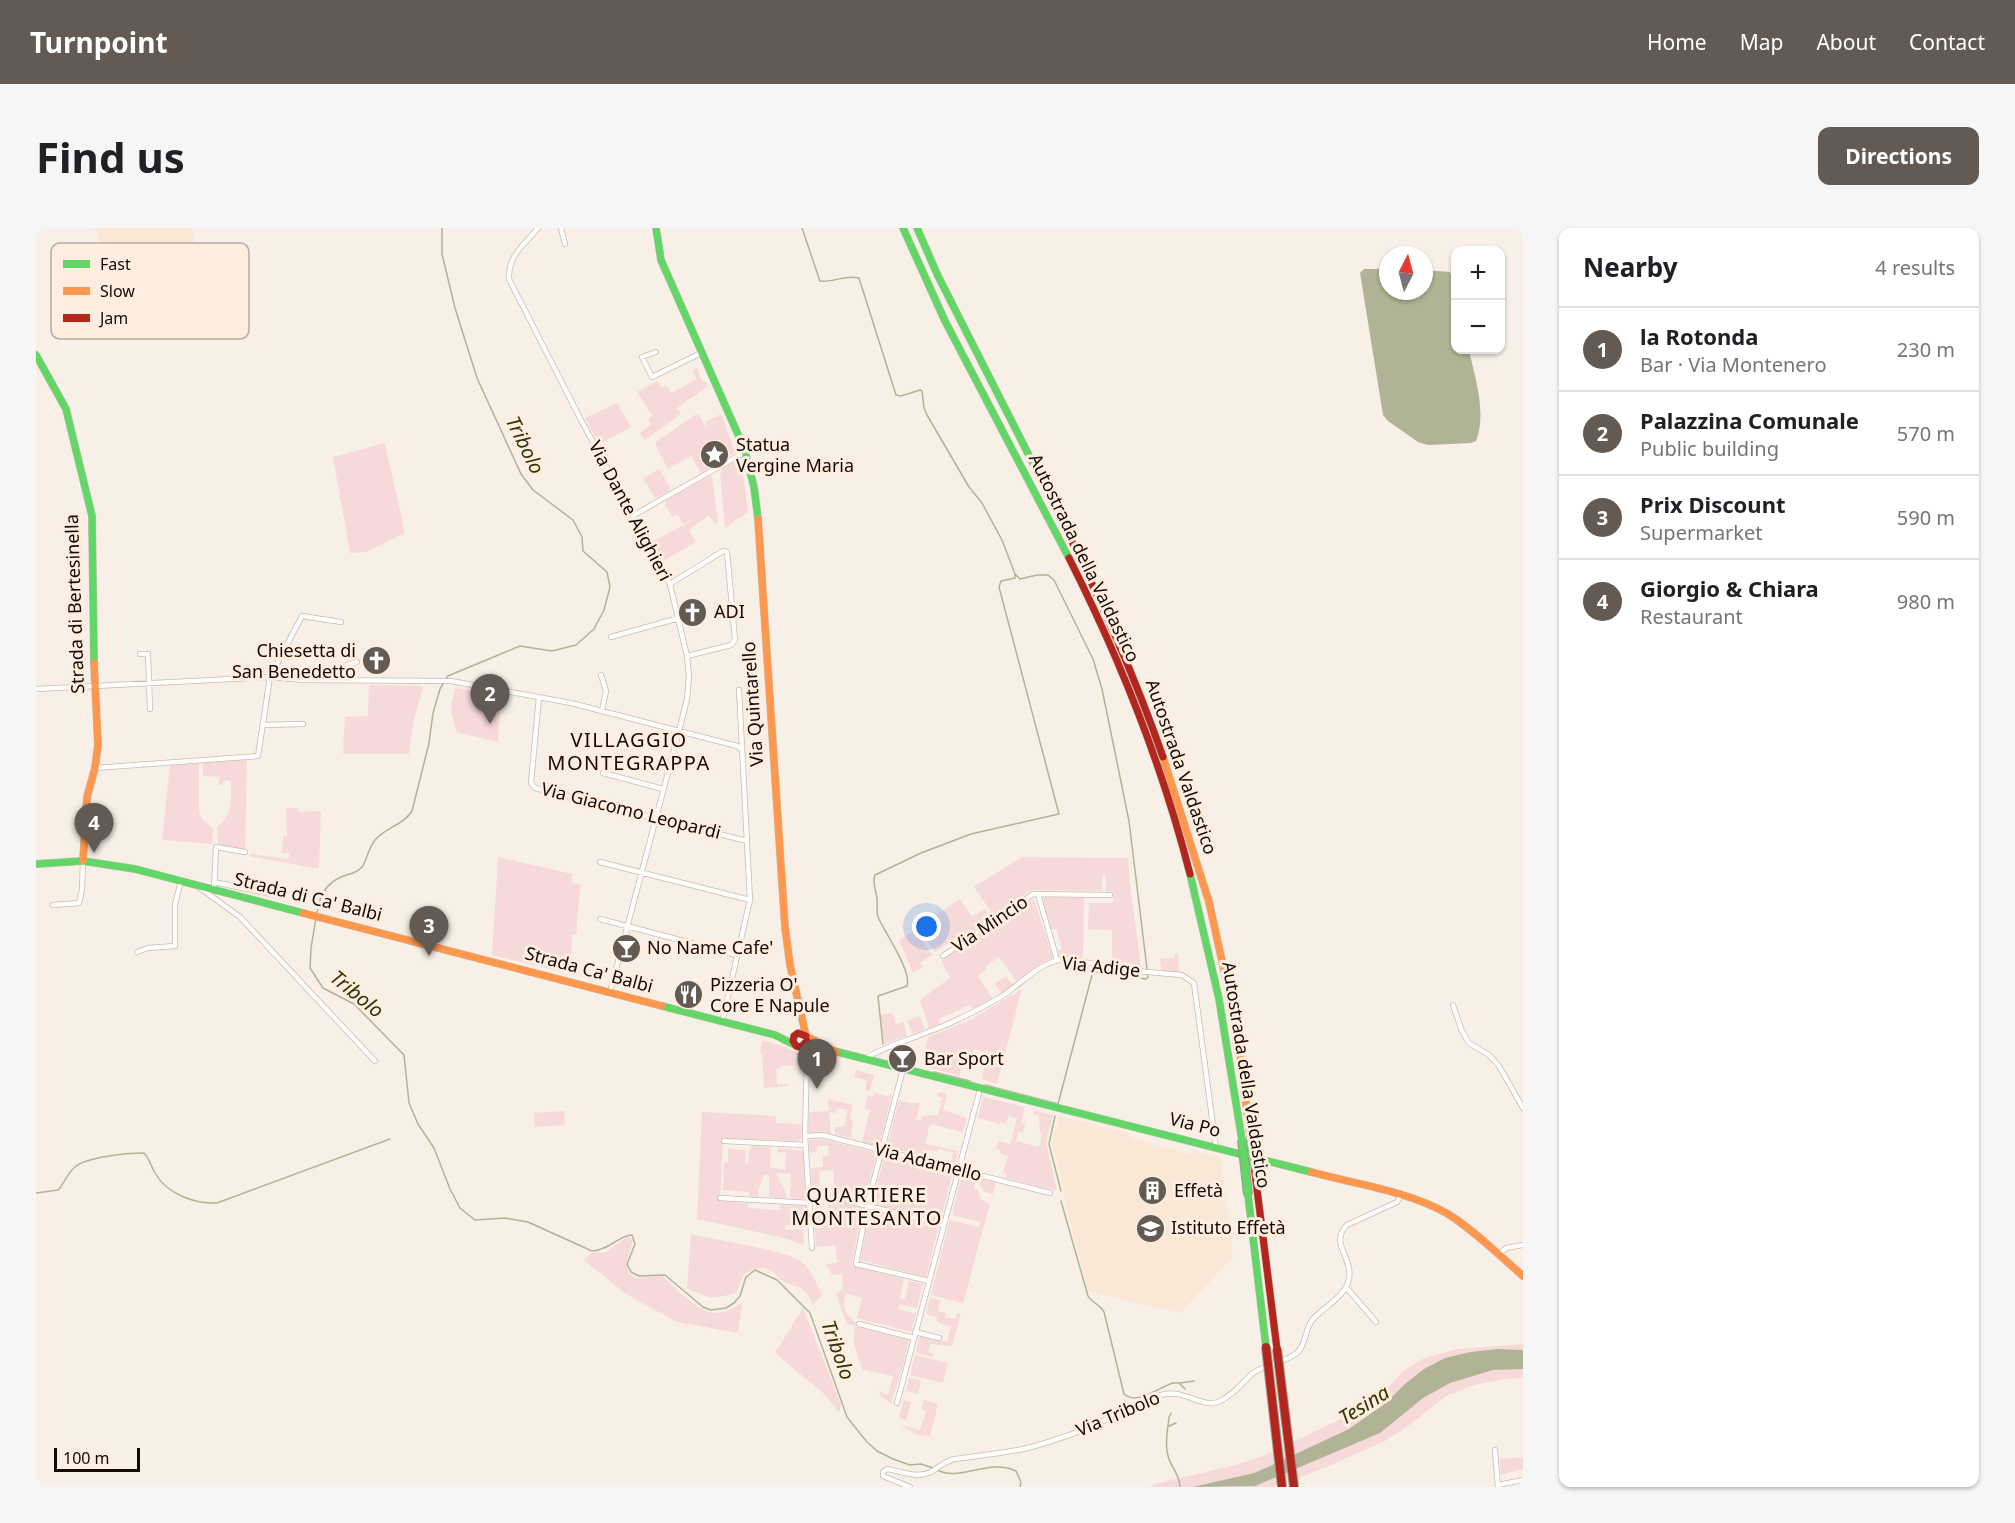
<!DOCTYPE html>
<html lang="en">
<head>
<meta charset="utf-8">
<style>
	body { margin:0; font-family:"Noto Sans",sans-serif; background:#f6f6f6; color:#202124 }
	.controls { position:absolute; right:18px; top:18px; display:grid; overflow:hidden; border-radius:12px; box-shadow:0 2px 4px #0004 }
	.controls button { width:54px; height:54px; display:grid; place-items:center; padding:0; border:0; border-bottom:2px solid #e0e0e0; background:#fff; color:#202124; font:30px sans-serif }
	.compass { position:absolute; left:1343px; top:18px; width:54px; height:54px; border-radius:50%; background:#fff; box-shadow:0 2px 4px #0004; rotate:6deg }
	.scale { position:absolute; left:18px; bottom:15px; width:86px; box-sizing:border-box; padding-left:6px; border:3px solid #130a04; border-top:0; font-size:16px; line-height:21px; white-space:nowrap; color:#130a04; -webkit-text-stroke:4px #ffeedf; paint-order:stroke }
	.you { position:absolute; left:891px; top:699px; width:21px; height:21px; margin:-15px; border:4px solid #fff; border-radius:50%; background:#1a73e8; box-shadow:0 0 0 9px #1a73e833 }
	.badge { display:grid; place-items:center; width:39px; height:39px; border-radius:50%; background:#635a53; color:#fff; font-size:20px; font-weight:700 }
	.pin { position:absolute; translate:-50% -50px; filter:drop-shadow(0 2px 3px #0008) }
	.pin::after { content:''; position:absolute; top:32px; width:21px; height:18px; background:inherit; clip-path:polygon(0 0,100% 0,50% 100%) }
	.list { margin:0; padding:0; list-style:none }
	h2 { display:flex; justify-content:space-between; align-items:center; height:78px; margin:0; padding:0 24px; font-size:26px }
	h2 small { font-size:20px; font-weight:400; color:#757577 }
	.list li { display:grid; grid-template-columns:39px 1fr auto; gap:18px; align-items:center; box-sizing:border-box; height:84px; padding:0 24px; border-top:2px solid #e0e0e0 }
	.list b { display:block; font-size:22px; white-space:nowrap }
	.list p { margin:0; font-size:20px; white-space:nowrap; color:#757577 }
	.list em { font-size:20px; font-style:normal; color:#757577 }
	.map { position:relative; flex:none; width:1487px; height:1259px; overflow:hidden; border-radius:12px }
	header { display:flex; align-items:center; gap:36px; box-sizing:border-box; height:84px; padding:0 30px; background:#635a53; color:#fff }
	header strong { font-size:28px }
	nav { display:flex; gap:33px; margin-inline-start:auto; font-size:21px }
	.intro { display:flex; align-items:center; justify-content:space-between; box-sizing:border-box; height:144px; padding:0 36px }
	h1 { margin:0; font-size:42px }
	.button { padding:15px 27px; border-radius:12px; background:#635a53; color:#fff; font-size:21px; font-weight:700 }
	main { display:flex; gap:36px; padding:0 36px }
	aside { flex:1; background:#fff; border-radius:12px; box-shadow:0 2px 4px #0004 }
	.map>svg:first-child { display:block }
	.built { fill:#fae7d6 }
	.green { fill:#f6dad9 }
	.water { fill:#b1b396 }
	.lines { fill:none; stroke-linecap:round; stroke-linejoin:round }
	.stream { stroke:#b1b396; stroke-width:1.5 }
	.street-casing { stroke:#c6bdb5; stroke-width:6 }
	.fast-casing { stroke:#c6bdb5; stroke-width:8 }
	.slow-casing { stroke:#c6bdb5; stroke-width:8 }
	.jam-casing { stroke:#c6bdb5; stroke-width:8 }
	.street { stroke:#fefdfb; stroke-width:4.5 }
	.fast { stroke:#63d668; stroke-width:7 }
	.slow { stroke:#ff974d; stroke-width:7 }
	.jam { stroke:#b3261e; stroke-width:7 }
	.fast-bridge-casing { stroke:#a1998b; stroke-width:10; stroke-linecap:butt }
	.jam-bridge-casing { stroke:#a1998b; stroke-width:10; stroke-linecap:butt }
	.fast-bridge { stroke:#63d668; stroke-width:8 }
	.jam-bridge { stroke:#b3261e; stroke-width:8 }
	.labels { text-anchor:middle; stroke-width:6; stroke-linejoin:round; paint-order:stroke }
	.poi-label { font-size:18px; fill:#130a04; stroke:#ffeedf; text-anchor:start }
	.street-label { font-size:18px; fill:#130a04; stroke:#ffeedf }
	.water-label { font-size:20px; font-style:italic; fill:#303506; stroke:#ffeedf }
	.neighbourhood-label { font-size:20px; letter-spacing:1.5px; fill:#130a04; stroke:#ffeedf }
	.key { fill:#ffeedf; stroke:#b8aa9d; stroke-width:1.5 }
	.key-label { font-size:16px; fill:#130a04 }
</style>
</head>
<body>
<header>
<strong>Turnpoint</strong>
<nav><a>Home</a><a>Map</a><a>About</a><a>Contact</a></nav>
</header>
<div class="intro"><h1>Find us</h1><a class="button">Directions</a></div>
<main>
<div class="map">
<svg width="1487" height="1259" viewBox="0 0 1487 1259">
	<rect width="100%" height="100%" fill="#f8efe6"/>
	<path class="built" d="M59,0H154L176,65L140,80L90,88Z
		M1023,888L1093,906V910L1155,926L1157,922L1185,930L1197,1029L1144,1085L1052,1063L1028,972V965L1016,913Z"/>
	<path class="green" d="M661,140L666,153L670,154L672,158L641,180L645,186L609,212L604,205L615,196L612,191L616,187L601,164L621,153L626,159L631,157L635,165L661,151L656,142Z
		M581,175L595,199L563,216L549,190Z
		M662,185L670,200L671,199L669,194L685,186L699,224L665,245L655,228L632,241L620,218V214Z
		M349,215L369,305L330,324L314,325L297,229Z
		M701,232L705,234L712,284L689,300L684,245L687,240Z
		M623,241L634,259L633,263L619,270L607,250Z
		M674,248L676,249L682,293L679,296L673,287L653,302L660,314L627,333L616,314L657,292L647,296L642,287L636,289L629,276L630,272Z
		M333,457L387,458L377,495L373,526H307L309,489L332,488Z
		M419,460L465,467L462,514L420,504L415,481Z
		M211,531L209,623L182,617L181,599C198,586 195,572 195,553L188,552L187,557H183V549L167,548V534Z
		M163,535V585L167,592L177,600L176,616L126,612L134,537Z
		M250,580H262V584L285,583L283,641L213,628L215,626L253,631V625H246L247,608H251Z
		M462,629L536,646V655L545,657L541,689V706L536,707L535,735L540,739L538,747L456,727Z
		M986,629L1092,630L1095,664L1105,739L1076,735V702L1052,701L1053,675H1077V664L1070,663V647H1066V663L995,662L958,688L938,659Z
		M1009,669L1048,670L1047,730L1024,727L1022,723L1026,721L1020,701H1015L1007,671Z
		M924,671L936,689L949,681L955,690L922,713L920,710L899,724L882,699Z
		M995,672H998L1017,730L1005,735L981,754L963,729L950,738L951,741L942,748L956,770L937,781L934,777L902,791L904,796L893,800L884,772L914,750L905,733L970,689L973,692L983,686L980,681Z
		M879,702L896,727L884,735L887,739L877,745L863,712Z
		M1142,725L1143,743L1140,745L1126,744L1124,731L1139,730V726Z
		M970,748L977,757L965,765L959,756Z
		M986,761L961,856L946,851L952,822L950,821L949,824L938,821L936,825L930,824L923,848L886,837L892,809L934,792Z
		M856,785L860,796L868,794L871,808L848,816L844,787Z
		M884,788L889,801L877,806L871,793Z
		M726,812L749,819L764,826L766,846L764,847L762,827H757V837L745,838V840L740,841L741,857L751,856V858L728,860L726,825H724Z
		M820,842L838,847L834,863L830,862V852L818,849Z
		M902,864L911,866L907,882L931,890L927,904L894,896L889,916L922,923L919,937L911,935L915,934L917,925L902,921L901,924L893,921L891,928L893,930L851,919L863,872L873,875H884L880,892L885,893L886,888L902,887L906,870L901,868Z
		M838,865L853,869L854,866H856L843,918L826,914L834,882L829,880L832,868L837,869Z
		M947,869L989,879L985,895L989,896L987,905L982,904L980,913L1003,919L1006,906L1004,905L1003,887L997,886L998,882L1017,887L1010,914L1021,963L970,950L971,946L967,944L972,928L964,926L965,922L960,921L962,913L974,916L981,890L972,888L970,896L964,894V896L942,890Z
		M792,871L817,877L814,890L817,892L815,910L799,906V899H808L812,882L801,880L800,885L793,884L795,906L787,903L772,904L773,884L793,883Z
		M528,883L529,897L499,899L498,885Z
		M666,884L740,888V895L766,896L765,911L762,913L687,910L684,973L712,975V980L744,982V977L771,978L772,997H749V1002L767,1001L768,1017L744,1009L661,991Z
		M785,911L841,925L828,973L813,970L811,976L826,980L816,1038L868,1051L864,1070L869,1071L873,1053L887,1056L881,1080L864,1076L862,1081L880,1086L875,1104L821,1090L826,1070L810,1066C806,1081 808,1085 820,1095L819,1098L873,1112L865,1145L858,1143L864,1146L855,1176L844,1167L843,1164L847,1163L846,1166L852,1167L857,1148L827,1142C821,1127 815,1114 819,1098L811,1096L800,1066L807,1061L806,1046L796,1047L790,1036L801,1035L799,1017L780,1019L778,985H785L786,992L798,991L797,981H792L791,965L799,964L797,942L783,943L784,959L776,960L775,940L787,939V928L793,927L792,918H781V923L774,925L773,912Z
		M716,918L735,919L734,939L749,942L750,925L741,924V920L767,923L770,968L767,971L754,970L755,946L740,945L750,965V970L733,969V947H728L722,963L723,969L713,968V964L687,962L688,934H692V921L710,922L709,935L712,936L713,922H715Z
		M849,926L917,944L904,993L836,976Z
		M926,946L940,950L938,961L943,962C942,971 947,973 954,975L927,1075L895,1067L914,992L943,999L944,994L916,987Z
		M945,951L960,955L957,966L949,964L943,956Z
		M834,983L902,1000L890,1049L824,1032Z
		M655,1006C679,1012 750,1022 766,1034C775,1042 781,1056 786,1067L777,1076C769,1058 764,1061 749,1054C744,1052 741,1048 738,1045C728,1036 717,1041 708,1046L700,1065C676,1071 674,1071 651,1060Z
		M592,1008L597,1013L590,1034L593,1046L599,1050L626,1048C639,1059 663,1086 680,1085C690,1085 698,1079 706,1075L702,1105L641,1094L590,1066L548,1032L555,1025L570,1024Z
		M894,1070L905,1072L902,1083L910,1085V1089L919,1091L921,1085H925L916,1118L894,1116L892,1124L898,1126L897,1129L880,1125L884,1107L911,1114L915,1099L901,1094V1089L890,1086Z
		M767,1080L805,1177L803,1184L787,1165L739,1125Z
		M1487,1116V1150L1469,1151L1438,1157L1410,1168L1372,1198L1349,1213L1281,1243L1236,1259H1114L1123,1255L1196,1238L1229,1227L1322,1183L1343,1169L1366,1144L1388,1130L1422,1121Z
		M879,1127L912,1135L907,1155L874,1147Z
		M873,1150L885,1153L882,1166L870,1163Z
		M868,1172L875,1174L870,1193L863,1189Z
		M888,1172L902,1176L894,1208L882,1207L864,1197L884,1202L890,1183L885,1181Z
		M1487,1229V1241L1465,1247L1464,1231Z"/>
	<path class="water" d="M1328,41H1352V63H1388V42L1414,44L1419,61L1420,122H1433C1439,150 1451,185 1440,213L1435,215L1392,217L1382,214L1352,193L1347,187L1324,45Z
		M1461,1121L1487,1122V1141L1457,1142L1414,1155L1387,1170L1344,1205L1219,1258L1157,1259L1218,1245L1232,1239L1313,1201L1350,1175L1369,1156L1388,1141L1409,1130L1435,1124Z"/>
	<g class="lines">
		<path class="stream" d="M766,0L784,53C797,55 810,46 823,50L860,167L865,168L884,162L886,163L888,180L891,187L933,259L946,275L966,312L979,346L984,351L1001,347H1012L1018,352L1057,431L1066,461L1093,593L1112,749L1110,751L1060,744L1056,747L1022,876L949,857
			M281,685C283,669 289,656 305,649C312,646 320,646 326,639C331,633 332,619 340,611C351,599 367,597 376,583L393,515L397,485L404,461L412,448L484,418L516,423L540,417L558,401L568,382L574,359L571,344L547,323L546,309L537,292L497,262L485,246L441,150L419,80L406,26V0
			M280,690L275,720L274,740L287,760L318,776L368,827L373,875L382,896L398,920L414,961L424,980L439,992L469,990L492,994L556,1023C574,1022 585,1006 596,1007L599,1016L591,1036L595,1044L603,1048L629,1047L667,1079L675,1082L690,1080L698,1075L704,1068L710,1049L719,1042L741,1052L774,1085L811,1189L831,1214L841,1223L857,1231L874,1237L885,1236L897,1240
			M847,816L842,768L871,758C876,743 849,705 842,689C840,683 842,677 841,670C840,662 836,656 839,647L885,625L935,606L1023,586L963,359L965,353L979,350V346
			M898,844L934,853
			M1019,888L1013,916L1025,963
			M0,965L22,962C29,955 31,945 39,939C50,929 92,925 108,925C113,930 115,938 119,945C131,966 158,976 181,975L354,911
			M1025,973L1052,1068C1056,1075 1064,1076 1068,1084L1088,1166C1101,1178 1123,1159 1137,1155H1143L1149,1161
			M1144,1155L1158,1153
			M1135,1185L1133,1189C1132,1201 1128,1215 1132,1228C1135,1239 1144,1247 1144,1259
			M1133,1198L1140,1195
			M901,1242C925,1254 953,1230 980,1243L985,1254L984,1259"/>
		<defs>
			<path id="street" d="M502,0C488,17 472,27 473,51L545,192L634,356L651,428L653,448L651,471L643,503L574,764
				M525,0L529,16
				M620,124L606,129L616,149L665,125
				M598,287L709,224
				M634,356L687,323L691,324L699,412L695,417L651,428
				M575,409L643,390
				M104,426H112L114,481
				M565,447L570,463L566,483
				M286,451L294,443L321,434
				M0,461L234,449L267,452L415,453L535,475L701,518L705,521
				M503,469L495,555L499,560L711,613
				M227,497L267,496
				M59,540L222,528L234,449L266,388L305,394
				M567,545L627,561
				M564,634L714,672
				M178,654L244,668
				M164,660L204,689L339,833
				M178,662L180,619L209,624
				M1002,666L1021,732
				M17,677L43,675L46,662L47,633
				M564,691L701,727
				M101,724L112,720L139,718V676L145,653
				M907,728L997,666L1074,667
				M1417,777L1426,803L1433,815L1453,827L1463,838L1487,880
				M686,794L714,672L703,462
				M768,818L771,828L769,908L776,1020
				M828,831C848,819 870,813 892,804C917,795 940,783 963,770C985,757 1003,733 1030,731L1100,743L1146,747L1158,755L1180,920
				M867,841L831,978L820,1036L893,1053
				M769,908L786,907L1014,965
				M688,913L769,917
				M684,970L774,975
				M812,973L908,997
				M1462,1027L1470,1020L1487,1017
				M1310,1059L1340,1094
				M823,1096L878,1110
				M879,1104L903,1110
				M861,1175L944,861
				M1459,1222L1462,1259
				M1462,1257L1487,1252
				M874,1259L847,1248V1244L851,1241C865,1243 881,1251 895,1244C904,1239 908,1233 919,1231C939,1228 961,1226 982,1222C1004,1218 1025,1210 1047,1202C1073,1192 1098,1175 1125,1167C1148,1160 1164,1180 1182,1174C1196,1169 1206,1154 1217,1145C1230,1136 1250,1135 1262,1124C1270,1116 1269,1100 1277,1091C1288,1079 1310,1068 1313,1051C1317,1029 1293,1015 1311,997L1361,974L1365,967"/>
			<path id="fast" d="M620,0L625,32L708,220L718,259L722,291
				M867,0L909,93L1033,330
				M881,0L902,48L1010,261
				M0,127L30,181L56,288L58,435
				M0,636L47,633L99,641L267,685
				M1154,646L1183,771L1206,912
				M626,778L739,807L759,817
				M798,823L1275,944
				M1212,967L1230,1119"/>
			<path id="slow" d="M722,291L749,699L754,737L770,808L800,824
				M1127,529L1173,674L1201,801L1215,916
				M47,633L51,569L59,540L62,517L58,435
				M267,685L626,778
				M769,817L785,820
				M1275,944C1319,956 1372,963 1412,986C1439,1003 1463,1027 1487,1048"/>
			<path id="jam" d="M1010,261C1054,348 1095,437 1127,529
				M1033,330C1084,431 1126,536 1154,646
				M770,808L762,805L758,808L757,813L760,818L765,819L771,813
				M1218,937L1241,1121"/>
		</defs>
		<use href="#street" class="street-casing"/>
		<use href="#fast" class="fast-casing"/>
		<use href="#slow" class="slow-casing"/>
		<use href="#jam" class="jam-casing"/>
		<use href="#street" class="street"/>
		<use href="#fast" class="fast"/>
		<use href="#slow" class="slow"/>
		<use href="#jam" class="jam"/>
		<defs>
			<path id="fast-bridge" d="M1206,912L1212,967
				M1215,916L1218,937"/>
			<path id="jam-bridge" d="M1230,1119L1246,1259
				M1241,1121L1258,1259"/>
		</defs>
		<use href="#fast-bridge" class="fast-bridge-casing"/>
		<use href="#jam-bridge" class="jam-bridge-casing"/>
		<use href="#fast-bridge" class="fast-bridge"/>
		<use href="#jam-bridge" class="jam-bridge"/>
	</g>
	<defs>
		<symbol id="sight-disc" viewBox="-11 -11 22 22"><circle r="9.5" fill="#635a53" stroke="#ffeedf"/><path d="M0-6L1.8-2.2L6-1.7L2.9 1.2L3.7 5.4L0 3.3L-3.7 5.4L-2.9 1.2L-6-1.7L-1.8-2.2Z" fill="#fff"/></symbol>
		<symbol id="church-disc" viewBox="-11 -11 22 22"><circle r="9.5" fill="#635a53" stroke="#ffeedf"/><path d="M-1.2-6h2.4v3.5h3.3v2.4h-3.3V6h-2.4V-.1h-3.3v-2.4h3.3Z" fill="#fff"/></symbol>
		<symbol id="bar-disc" viewBox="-11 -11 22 22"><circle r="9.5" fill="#635a53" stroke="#ffeedf"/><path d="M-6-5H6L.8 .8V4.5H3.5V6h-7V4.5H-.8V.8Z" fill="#fff"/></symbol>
		<symbol id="restaurant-disc" viewBox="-11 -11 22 22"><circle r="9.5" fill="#635a53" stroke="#ffeedf"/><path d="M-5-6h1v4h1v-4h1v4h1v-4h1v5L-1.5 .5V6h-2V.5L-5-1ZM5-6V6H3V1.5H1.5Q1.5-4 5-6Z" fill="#fff"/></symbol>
		<symbol id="building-disc" viewBox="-11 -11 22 22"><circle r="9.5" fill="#635a53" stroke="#ffeedf"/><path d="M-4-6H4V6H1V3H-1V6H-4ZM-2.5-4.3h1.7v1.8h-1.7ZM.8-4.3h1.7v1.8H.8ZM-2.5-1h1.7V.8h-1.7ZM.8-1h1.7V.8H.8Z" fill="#fff"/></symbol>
		<symbol id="school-disc" viewBox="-11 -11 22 22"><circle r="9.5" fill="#635a53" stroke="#ffeedf"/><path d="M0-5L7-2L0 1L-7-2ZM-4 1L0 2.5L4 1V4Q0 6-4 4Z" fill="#fff"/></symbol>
	</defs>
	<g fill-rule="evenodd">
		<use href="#sight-disc" x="662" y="210" width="33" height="33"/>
		<use href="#church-disc" x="640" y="368" width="33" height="33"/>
		<use href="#church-disc" x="324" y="416" width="33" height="33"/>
		<use href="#bar-disc" x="574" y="704" width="33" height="33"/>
		<use href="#restaurant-disc" x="636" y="750" width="33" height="33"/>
		<use href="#bar-disc" x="850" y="814" width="33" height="33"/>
		<use href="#building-disc" x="1100" y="946" width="33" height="33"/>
		<use href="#school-disc" x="1098" y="984" width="33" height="33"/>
	</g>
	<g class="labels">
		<g class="poi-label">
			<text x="700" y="223">Statua<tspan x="700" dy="21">Vergine Maria</tspan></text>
			<text x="678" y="390">ADI</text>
			<text x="320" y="429" text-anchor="end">Chiesetta di<tspan x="320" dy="21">San Benedetto</tspan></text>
			<text x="611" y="726">No Name Cafe'</text>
			<text x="674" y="763">Pizzeria O'<tspan x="674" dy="21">Core E Napule</tspan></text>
			<text x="888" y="837">Bar Sport</text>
			<text x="1138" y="969">Effetà</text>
			<text x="1135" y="1006">Istituto Effetà</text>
		</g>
		<g class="street-label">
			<text transform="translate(594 283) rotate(62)" y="6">Via Dante Alighieri</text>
			<text transform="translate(1048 330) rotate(64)" y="6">Autostrada della Valdastico</text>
			<text transform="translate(39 376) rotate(-92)" y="6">Strada di Bertesinella</text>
			<text transform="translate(717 476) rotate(-94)" y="6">Via Quintarello</text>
			<text transform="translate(1145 539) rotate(71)" y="6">Autostrada Valdastico</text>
			<text transform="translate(595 583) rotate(14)" y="6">Via Giacomo Leopardi</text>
			<text transform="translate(272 669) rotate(14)" y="6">Strada di Ca' Balbi</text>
			<text transform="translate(954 696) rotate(-34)" y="6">Via Mincio</text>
			<text transform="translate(1065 739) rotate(6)" y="6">Via Adige</text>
			<text transform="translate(553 742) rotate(15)" y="6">Strada Ca' Balbi</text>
			<text transform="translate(1210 847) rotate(81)" y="6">Autostrada della Valdastico</text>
			<text transform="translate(1159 897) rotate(14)" y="6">Via Po</text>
			<text transform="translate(892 934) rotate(14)" y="6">Via Adamello</text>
			<text transform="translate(1082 1186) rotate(-23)" y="6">Via Tribolo</text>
		</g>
		<g class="water-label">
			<text transform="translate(489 217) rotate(64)" y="7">Tribolo</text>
			<text transform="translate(321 766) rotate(39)" y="7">Tribolo</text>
			<text transform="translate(802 1122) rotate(70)" y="7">Tribolo</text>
			<text transform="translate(1328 1177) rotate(-32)" y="7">Tesina</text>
		</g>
		<g class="neighbourhood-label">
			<text x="593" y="519">VILLAGGIO<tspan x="593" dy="23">MONTEGRAPPA</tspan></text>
			<text x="831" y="974">QUARTIERE<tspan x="831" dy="23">MONTESANTO</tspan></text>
		</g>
	</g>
	<rect x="15" y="15" width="198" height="96" rx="9" class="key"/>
	<rect x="27" y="32" width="27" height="8" fill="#63d668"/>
	<rect x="27" y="59" width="27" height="8" fill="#ff974d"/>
	<rect x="27" y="86" width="27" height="8" fill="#b3261e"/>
	<g class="key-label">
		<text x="64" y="42">Fast</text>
		<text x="64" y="69">Slow</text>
		<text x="64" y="96">Jam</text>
	</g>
</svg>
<div class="controls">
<button>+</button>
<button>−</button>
</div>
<svg class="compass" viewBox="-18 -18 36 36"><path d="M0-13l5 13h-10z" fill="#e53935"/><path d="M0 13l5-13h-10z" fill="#757577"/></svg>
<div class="scale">100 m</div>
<div class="you"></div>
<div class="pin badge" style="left:781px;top:861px">1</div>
<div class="pin badge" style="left:454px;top:496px">2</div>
<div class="pin badge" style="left:393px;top:728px">3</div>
<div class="pin badge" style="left:58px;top:625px">4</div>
</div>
<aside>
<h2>Nearby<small>4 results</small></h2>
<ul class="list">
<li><span class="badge">1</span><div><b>la Rotonda</b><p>Bar · Via Montenero</p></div><em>230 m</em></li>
<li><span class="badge">2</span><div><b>Palazzina Comunale</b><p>Public building</p></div><em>570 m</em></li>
<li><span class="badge">3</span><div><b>Prix Discount</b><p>Supermarket</p></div><em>590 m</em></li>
<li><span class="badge">4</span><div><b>Giorgio &amp; Chiara</b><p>Restaurant</p></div><em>980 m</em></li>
</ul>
</aside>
</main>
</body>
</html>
